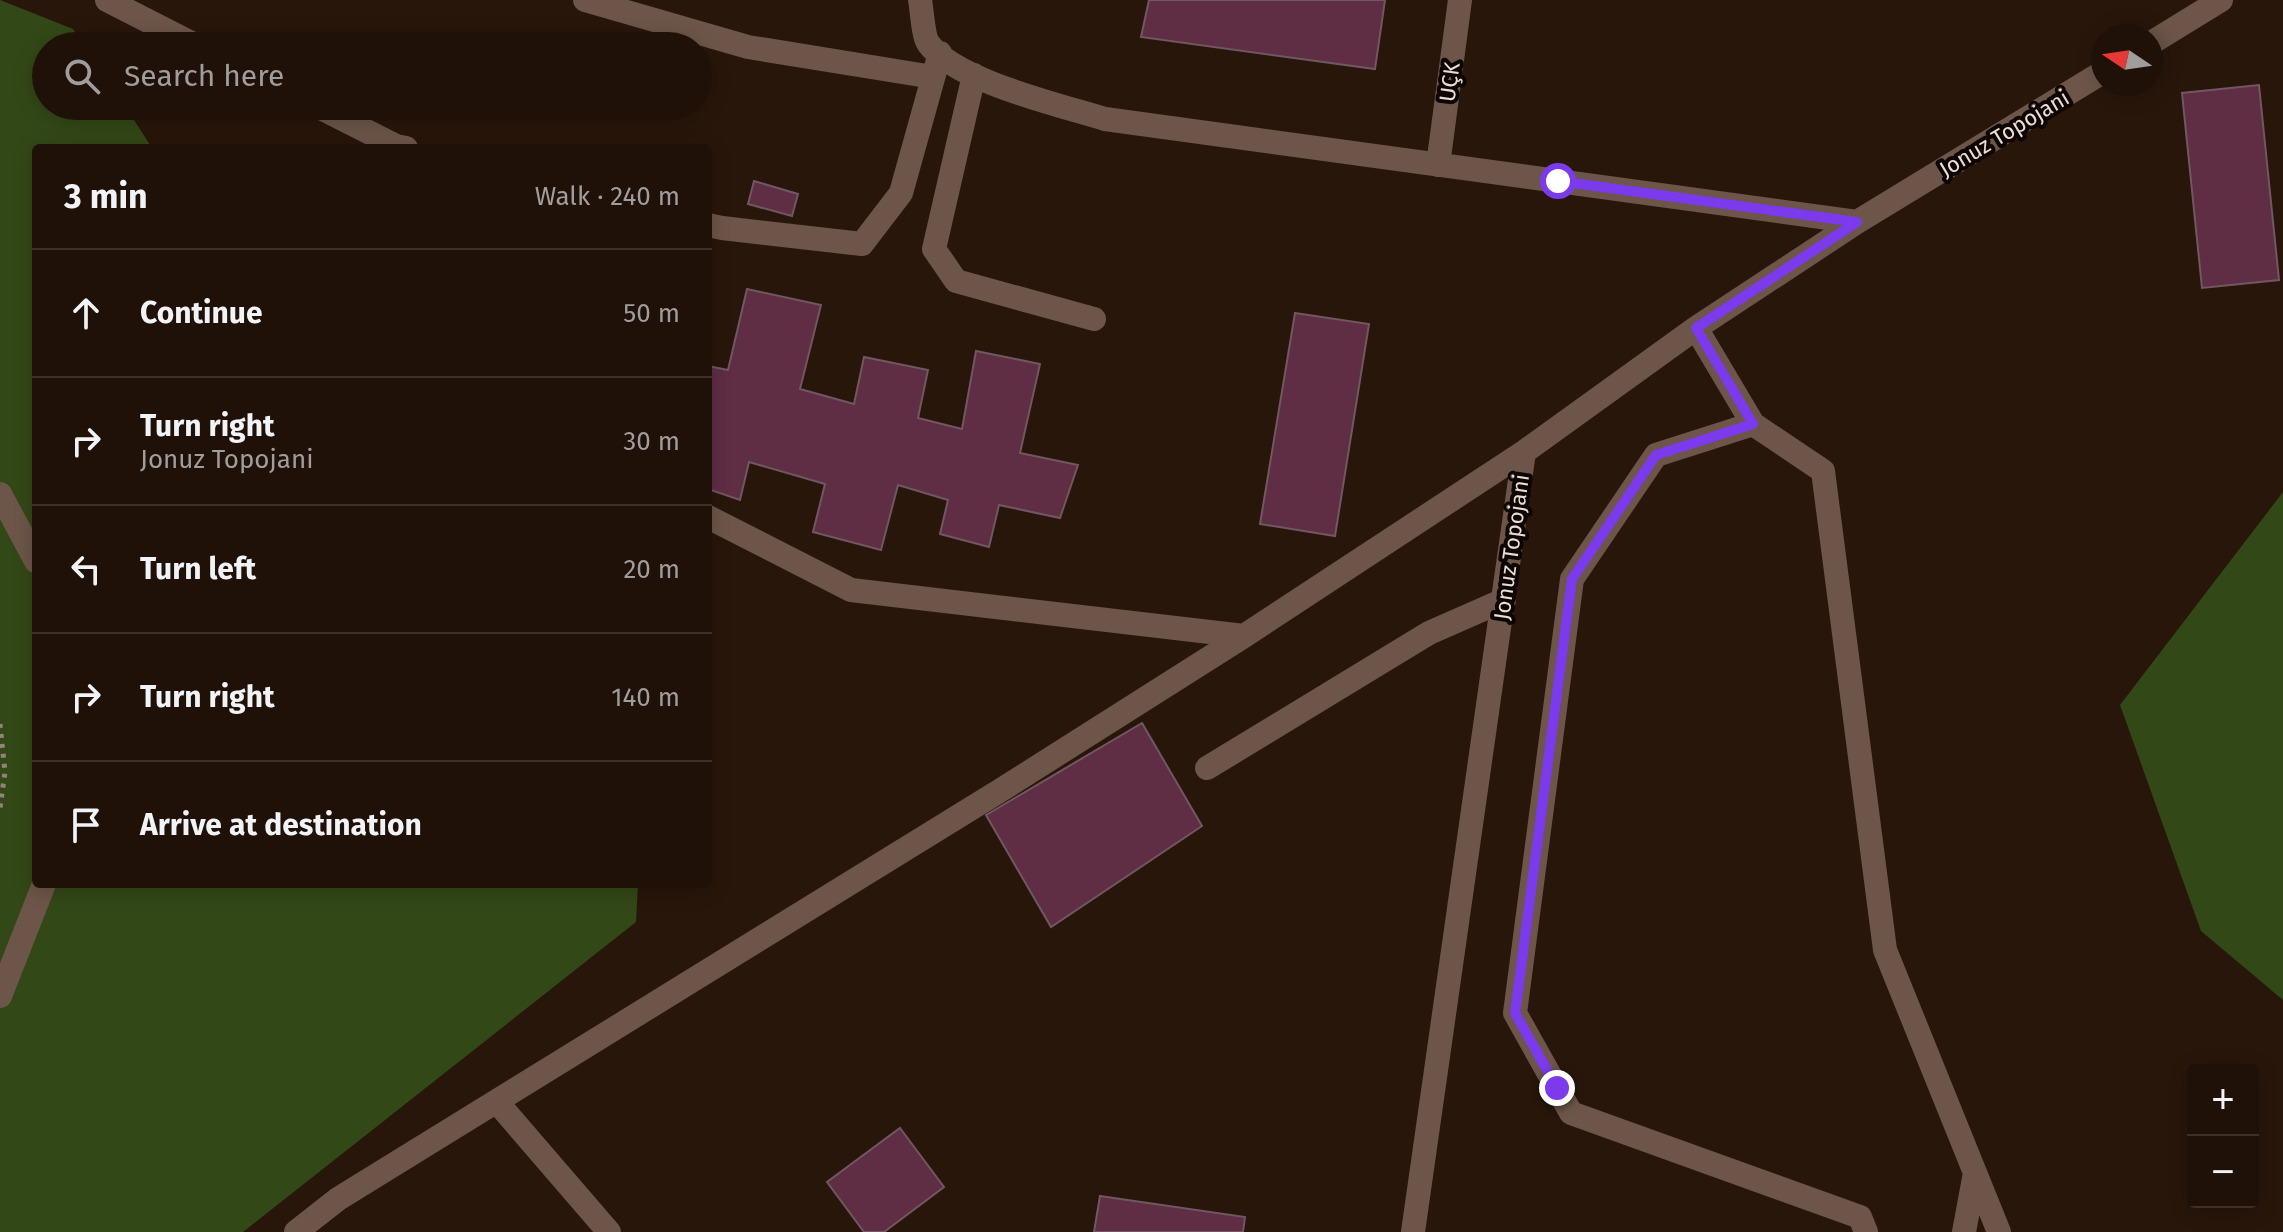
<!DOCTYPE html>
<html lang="en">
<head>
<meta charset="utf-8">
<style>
	body { margin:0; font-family:"Fira Sans",sans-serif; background:#2c1e16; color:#f1f3f6 }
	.controls { position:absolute; right:24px; bottom:24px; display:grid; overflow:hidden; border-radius:8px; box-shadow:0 4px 20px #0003 }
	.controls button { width:72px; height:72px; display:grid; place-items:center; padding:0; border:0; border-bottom:2px solid #3c3029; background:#1f1008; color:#f1f3f6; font:40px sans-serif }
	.compass { position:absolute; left:2091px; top:24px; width:72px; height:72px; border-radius:50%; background:#1f1008; box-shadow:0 4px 20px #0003; rotate:283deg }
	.stop { position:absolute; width:24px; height:24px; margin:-18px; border:6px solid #7c3aed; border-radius:50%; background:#fff }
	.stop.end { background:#7c3aed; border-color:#fff; box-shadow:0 2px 8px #0008 }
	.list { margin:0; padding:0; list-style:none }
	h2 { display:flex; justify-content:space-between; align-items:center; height:104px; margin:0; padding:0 32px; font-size:34px }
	h2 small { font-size:26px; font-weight:400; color:#a19d9c }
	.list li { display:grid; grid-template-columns:52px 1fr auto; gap:24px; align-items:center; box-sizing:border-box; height:128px; padding:0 32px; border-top:2px solid #3c3029 }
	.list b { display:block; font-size:30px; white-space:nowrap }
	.list p { margin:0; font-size:26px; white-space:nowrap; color:#a19d9c }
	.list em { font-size:26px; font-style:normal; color:#a19d9c }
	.icon { flex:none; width:44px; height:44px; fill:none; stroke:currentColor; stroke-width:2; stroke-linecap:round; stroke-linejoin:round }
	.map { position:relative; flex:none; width:2283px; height:1232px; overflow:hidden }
	.search { position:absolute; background:#1f1008; box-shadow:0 4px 20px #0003; left:32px; top:32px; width:680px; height:88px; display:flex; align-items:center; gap:20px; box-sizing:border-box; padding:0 28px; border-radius:44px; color:#a19d9c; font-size:30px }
	.panel { position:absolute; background:#1f1008; box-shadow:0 4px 20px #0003; left:32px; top:144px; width:680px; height:744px; border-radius:8px }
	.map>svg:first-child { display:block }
	.forest { fill:#334817 }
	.building { fill:#5f2d44; stroke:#705761; stroke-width:2 }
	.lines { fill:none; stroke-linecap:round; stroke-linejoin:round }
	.path { stroke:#93827a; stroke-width:5; stroke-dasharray:4 6; stroke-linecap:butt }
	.minor { stroke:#6d5649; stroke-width:24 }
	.route { stroke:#7c3aed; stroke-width:10 }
	.labels { text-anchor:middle; stroke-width:8; stroke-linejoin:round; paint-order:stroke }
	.street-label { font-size:22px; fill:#ebddd6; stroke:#0c0502 }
</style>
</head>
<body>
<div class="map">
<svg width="2283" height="1232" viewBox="0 0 2283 1232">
	<rect width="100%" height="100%" fill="#29160b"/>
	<path class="forest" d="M0,0L73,29L85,46H46V106H125L152,148H36V884H638L636,922L243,1232H0Z
		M2283,492V1000L2201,931L2120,705Z"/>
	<path class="building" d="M1149,0H1385L1375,69L1141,37Z
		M2259,85L2279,280L2202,288L2182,93Z
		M754,181L798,194L792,216L748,204Z
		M747,289L821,305L800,389L854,404L864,357L928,370L918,418L962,429L976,351L1040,364L1020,453L1078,465L1060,518L999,505L989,547L940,534L948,500L898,485L881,550L813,532L825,484L749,462L740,500L708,489V366L728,370Z
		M1295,313L1369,324L1335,536L1260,524Z
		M1142,723L1202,826L1051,927L986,815Z
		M900,1128L944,1187L884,1232H864L827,1182Z
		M1100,1196L1245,1217L1243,1232H1094Z"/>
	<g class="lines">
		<path class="path" d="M0,724L5,772L0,808"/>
		<path class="minor" d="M107,0L197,46
			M585,0L748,47L933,77
			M920,0C922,10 923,35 928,43C955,81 1060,105 1105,119L1857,222
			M2151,43L2221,0
			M974,75L934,249L956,281L1094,319
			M317,106L396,146L406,148
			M1438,165L1460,0
			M708,225L722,228L862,244L901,193L940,53
			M1696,328L1753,424
			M0,494L36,561
			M708,517L851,590L1244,636
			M1207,768L1429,633L1504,600
			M0,996L44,884
			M497,1102L609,1232
			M296,1232L338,1199L1001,790L1244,636L1524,452L1696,328L1857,222L2103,72
			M1413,1232L1524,452
			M1866,1232L1860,1217L1571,1113L1515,1013L1572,579L1656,455L1753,424L1823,471L1885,950L1999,1232
			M1964,1232L1975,1173"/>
	</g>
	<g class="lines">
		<path class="route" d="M1557,1088L1515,1013L1572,579L1656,455L1753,424L1696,328L1857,222L1558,181"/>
	</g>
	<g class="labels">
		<g class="street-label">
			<text transform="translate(1449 82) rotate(-82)" y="8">UÇK</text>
			<text transform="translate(2004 133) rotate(-31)" y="8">Jonuz Topojani</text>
			<text transform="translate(1511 547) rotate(-82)" y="8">Jonuz Topojani</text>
		</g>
	</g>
</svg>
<div class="controls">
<button>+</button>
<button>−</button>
</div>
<svg class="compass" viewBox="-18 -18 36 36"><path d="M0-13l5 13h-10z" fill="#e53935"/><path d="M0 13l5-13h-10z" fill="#a19d9c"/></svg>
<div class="stop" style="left:1558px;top:181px"></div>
<div class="stop end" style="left:1557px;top:1088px"></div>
<div class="search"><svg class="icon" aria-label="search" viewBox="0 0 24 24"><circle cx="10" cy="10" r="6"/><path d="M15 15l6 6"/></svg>Search here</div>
<section class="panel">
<h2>3 min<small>Walk · 240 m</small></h2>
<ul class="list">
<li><svg class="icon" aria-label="ahead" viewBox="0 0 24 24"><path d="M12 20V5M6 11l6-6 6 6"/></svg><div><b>Continue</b></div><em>50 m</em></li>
<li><svg class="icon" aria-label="right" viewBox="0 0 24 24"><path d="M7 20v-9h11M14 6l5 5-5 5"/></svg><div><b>Turn right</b><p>Jonuz Topojani</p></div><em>30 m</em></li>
<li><svg class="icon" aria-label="left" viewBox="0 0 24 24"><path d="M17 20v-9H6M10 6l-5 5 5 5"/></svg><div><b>Turn left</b></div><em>20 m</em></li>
<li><svg class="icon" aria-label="right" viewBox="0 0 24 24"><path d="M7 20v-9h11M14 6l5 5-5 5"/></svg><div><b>Turn right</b></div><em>140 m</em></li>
<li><svg class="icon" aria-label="arrive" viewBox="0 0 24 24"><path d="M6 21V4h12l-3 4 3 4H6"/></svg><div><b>Arrive at destination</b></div></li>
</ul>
</section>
</div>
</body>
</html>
